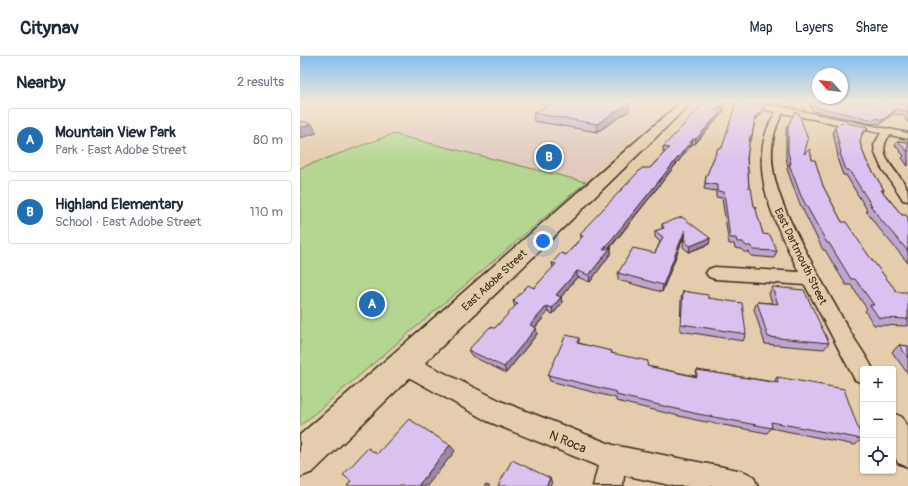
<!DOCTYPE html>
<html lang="en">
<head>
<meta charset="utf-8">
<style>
	body { margin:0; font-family:Pangolin,sans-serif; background:#f2f2f3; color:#1f2937 }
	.controls { position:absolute; right:12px; bottom:12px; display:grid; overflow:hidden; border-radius:4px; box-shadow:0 1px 3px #0004 }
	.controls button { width:36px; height:36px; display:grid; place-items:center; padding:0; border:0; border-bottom:1px solid #e0e1e3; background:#fff; color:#1f2937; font:20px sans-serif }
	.compass { position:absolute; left:512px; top:12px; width:36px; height:36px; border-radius:50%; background:#fff; box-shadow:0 1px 3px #0004; rotate:297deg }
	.you { position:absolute; left:243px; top:185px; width:14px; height:14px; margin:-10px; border:3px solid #fff; border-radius:50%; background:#1a73e8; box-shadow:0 0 0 6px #1a73e833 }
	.badge { display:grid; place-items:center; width:26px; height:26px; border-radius:50%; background:#1f6fb2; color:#fff; font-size:13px; font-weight:700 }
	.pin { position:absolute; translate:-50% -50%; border:2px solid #fff; box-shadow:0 1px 4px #0006 }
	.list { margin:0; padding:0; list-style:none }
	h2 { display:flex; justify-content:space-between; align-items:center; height:52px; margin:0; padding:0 16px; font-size:17px }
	h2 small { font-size:13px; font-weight:400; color:#747a83 }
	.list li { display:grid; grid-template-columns:26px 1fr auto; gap:12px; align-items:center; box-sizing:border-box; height:64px; margin:0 8px 8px; padding:0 8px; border:1px solid #e0e1e3; border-radius:4px }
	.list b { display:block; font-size:15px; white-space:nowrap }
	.list p { margin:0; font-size:13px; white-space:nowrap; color:#747a83 }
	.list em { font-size:13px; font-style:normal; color:#747a83 }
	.icon { flex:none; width:22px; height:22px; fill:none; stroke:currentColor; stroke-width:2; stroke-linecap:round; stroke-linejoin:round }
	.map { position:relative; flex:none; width:608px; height:430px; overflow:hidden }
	header { display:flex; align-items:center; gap:24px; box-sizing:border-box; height:56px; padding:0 20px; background:#fff; border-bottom:1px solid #e0e1e3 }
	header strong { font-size:19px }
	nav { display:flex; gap:22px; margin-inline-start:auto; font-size:14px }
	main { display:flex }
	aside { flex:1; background:#fff }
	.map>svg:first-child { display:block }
	.built { fill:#e1c9c0 }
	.green { fill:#b4d690; stroke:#788057 }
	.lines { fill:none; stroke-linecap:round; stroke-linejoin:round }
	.street-casing { stroke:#3b2a1e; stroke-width:3 }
	.secondary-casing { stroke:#3b2a1e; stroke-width:3 }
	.street { fill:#e3cdac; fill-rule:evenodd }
	.secondary { fill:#e3cdac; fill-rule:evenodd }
	.wall { fill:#bca6ce; stroke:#3b2a1e }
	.shaded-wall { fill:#9987a8; stroke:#3b2a1e }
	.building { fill:#dbc1f0; stroke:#3b2a1e }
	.labels { text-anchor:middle; stroke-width:4; stroke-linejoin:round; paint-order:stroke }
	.street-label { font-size:11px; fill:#3b2a1e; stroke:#e3cdac }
	.near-street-label { font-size:13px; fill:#3b2a1e; stroke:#e3cdac }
</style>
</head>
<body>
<header>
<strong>Citynav</strong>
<nav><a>Map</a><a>Layers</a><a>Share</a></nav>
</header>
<main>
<aside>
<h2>Nearby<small>2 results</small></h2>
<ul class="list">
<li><span class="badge">A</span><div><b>Mountain View Park</b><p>Park · East Adobe Street</p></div><em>80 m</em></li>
<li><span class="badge">B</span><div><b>Highland Elementary</b><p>School · East Adobe Street</p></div><em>110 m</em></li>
</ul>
</aside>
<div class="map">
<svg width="608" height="430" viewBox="0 0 608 430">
	<rect width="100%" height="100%" fill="#e3cdac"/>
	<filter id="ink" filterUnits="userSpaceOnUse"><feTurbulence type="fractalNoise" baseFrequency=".025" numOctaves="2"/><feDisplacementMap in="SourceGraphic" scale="8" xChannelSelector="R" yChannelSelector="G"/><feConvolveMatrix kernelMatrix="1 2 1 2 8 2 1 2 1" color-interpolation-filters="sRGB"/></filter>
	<g filter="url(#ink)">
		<path class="built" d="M180,46H354L372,48L284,124L93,78Z"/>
		<path class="green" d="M93,78L286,126L0,370V112Z"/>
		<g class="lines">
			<defs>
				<path id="street" d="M430,46H447L481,51L608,77V83L590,79C573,99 599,115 607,132C608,135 608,141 608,145L603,144L600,139L581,111L575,97L574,89L581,77L483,57C456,102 484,153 505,194C520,223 536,251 552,279C559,290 567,301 573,313H563V327L555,324L505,229L415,223L409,221L406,217L409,213L415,211L499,216C476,168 442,108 476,56L434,48Z
					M104,297L203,346L313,389L443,415L453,420L458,430H374L324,419L323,430H293L298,410L187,365L96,314L93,307L96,300Z
					M593,357L602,361L608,371V411L598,407L593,397Z"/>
				<path id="secondary" d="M381,46H392L13,416L0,421V379Z"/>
			</defs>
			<use href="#street" class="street-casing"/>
			<use href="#secondary" class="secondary-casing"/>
			<use href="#street" class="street"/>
			<use href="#secondary" class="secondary"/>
		</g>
		<path class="wall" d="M455,46H496V47L495,51Z
			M509,46H579L608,49V67L603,59L593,58L580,68L573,67L572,68L513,55Z
			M593,46H608V47Z
			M420,53L424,55L395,88H392L311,191V197L290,226L277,221L261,241L262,247L253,258L248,256L235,272H236L237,278L206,317L172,300L168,294L195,272L215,251L213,245L234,232L253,212L252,207L266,199L280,183V179L350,112L365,96H363V91Z
			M329,55L297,76L234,65L233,57Z
			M464,55L455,65L451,85H449L447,102L449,132L454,150L463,178L477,195L474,202L451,200L449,196H444L441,193L435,192L434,188H429L422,142L416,141V135L404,133L406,121L422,92Z
			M488,69L504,98L512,104L523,130L542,166L597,236L608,237V270L574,269L565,255L567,253L551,229H546L525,194H523L499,146L487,113L488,110L486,101V73Z
			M535,71H568L566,75L561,80L560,87L566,104L584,134L583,136L602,159L608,162V207L577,170L566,155L567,154L546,119H543L537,102L538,100L533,76Z
			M598,85L608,86V110L602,102L604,100L595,89Z
			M362,168L410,182L409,188L389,196L383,191L384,180L362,236L318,224V217L355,197L360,186L355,181V175L362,173Z
			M472,231L529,287L524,293L465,288L454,253L457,246L472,247L469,238Z
			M383,235L408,242L446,278L443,285L380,275L381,242Z
			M279,282V287L312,297L347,310L395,320L397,314L474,326L477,321L562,383L555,389L471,372L467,377L396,364L316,345V342L250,325L248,319Z
			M599,289L608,290V318L592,296Z"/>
		<path class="shaded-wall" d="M424,46H426L414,60L415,55Z
			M329,47V55L297,76V68Z
			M425,51L424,55L395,88L396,83Z
			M465,51L464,55L454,66L455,61Z
			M596,53L593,58L580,68L583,64Z
			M12,68L17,77L0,82V72Z
			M568,71L566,75L559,82L562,77Z
			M393,83L392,88L303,200V194Z
			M385,174L384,180L362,236L363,229Z
			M410,182L409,188L389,196L390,190Z
			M311,191V197L290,226L289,219Z
			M277,215V221L257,246L256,239Z
			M261,241L262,247L253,258L252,252Z
			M247,250L248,256L231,276L230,269Z
			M236,272L237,278L206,317L204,311Z
			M150,389L155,395L127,430H118Z
			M250,422L252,427L250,430H246Z"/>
		<path class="building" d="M256,46H321L329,47L297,68L233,57Z
			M405,46H424L415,55L425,51L396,83H393L303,194L311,191L289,219L277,215L256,239L261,241L252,252L247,250L230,269L236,272L204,311L168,294L190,271L195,272L218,247L213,245L228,229L234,232L256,208L252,207L261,197L266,199L283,180L280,179L285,172L342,112H350L369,92L363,91Z
			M436,46L465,51L455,61L452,80H450L447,102L449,132H451L454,150H455L463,178L470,179L477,195L453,194L452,190H446L443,186H437L436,182H430L424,136L417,135V129L405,127L406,121L418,92H422Z
			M513,46H579L608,49V58L606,55L596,53L583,64L576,62L574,64L515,51Z
			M495,56L499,57L508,84L504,98L510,93L512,104H515L523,130L542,166H546L569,200L597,236H607L608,237V263L579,262L570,249H574L555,223H551L529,187H527L501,140L489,108H491L488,96V69Z
			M0,65L12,68L0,72Z
			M542,66L568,71L562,77L560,87L566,104L584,134H581L602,159H606L608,162V195L581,164L570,149L572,150L549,114H546L540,97H541L535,71Z
			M598,85L608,86V96Z
			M382,161L410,182L390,190L385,185V174L363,229L318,217L333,192L355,197L363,181L355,175L364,172L362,168Z
			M472,231L504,234L529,287L468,281L457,246L478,248Z
			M383,235L408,239V242L442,247L446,278L381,268Z
			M266,279L279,282L277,287L312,295L311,297L348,305L347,310L397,321V314L478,327L477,321L544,333L562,383L471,366L472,372L398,358L316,339L317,336L248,319Z
			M599,289L608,290V302Z
			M109,363L150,389L118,430H47L51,425L43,419L68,392L77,398Z
			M212,404L250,422L246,430H198Z
			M186,428L190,430H184Z"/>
	</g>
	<linearGradient id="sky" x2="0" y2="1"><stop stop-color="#85bfec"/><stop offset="0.43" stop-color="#f2e8da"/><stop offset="1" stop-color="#f2e8da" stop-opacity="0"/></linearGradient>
	<rect width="608" height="106" fill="url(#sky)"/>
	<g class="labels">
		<g class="street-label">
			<text transform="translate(501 200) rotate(64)" y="4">East Dartmouth Street</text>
			<text transform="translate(194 224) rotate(-43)" y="4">East Adobe Street</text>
		</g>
		<g class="near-street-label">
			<text transform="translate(268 385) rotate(22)" y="5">N Roca</text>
		</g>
	</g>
</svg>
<div class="controls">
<button>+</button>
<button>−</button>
<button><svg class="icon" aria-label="locate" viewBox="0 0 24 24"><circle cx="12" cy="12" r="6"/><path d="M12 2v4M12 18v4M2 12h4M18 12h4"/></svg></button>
</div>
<svg class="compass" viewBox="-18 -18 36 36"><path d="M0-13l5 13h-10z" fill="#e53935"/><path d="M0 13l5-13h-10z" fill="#747a83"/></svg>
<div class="you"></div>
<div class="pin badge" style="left:72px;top:248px">A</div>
<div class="pin badge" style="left:249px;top:101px">B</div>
</div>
</main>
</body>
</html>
